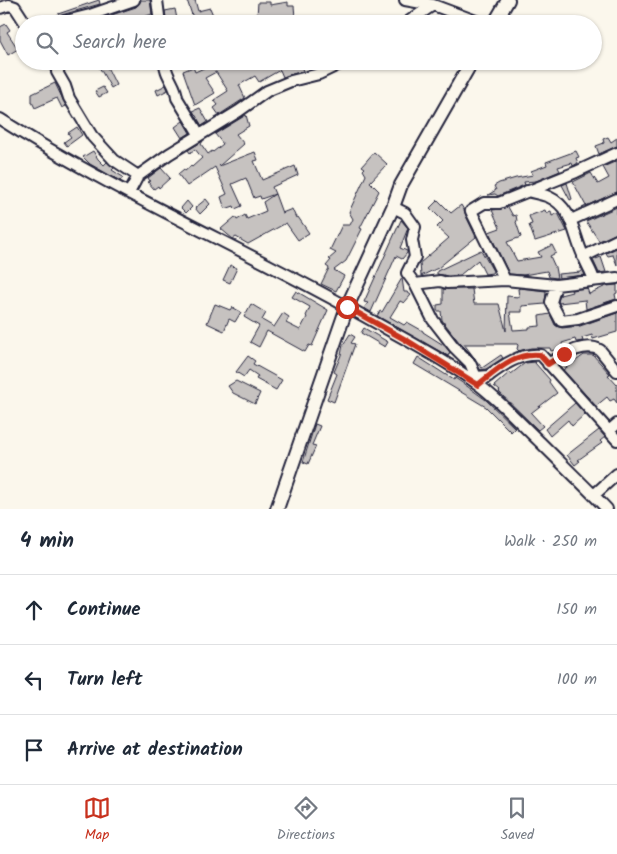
<!DOCTYPE html>
<html lang="en">
<head>
<meta charset="utf-8">
<style>
	body { margin:0; font-family:Kalam,sans-serif; background:#f2f2f3; color:#1f2937 }
	.stop { position:absolute; width:15px; height:15px; margin:-11px; border:4px solid #c8321e; border-radius:50%; background:#fff }
	.stop.end { background:#c8321e; border-color:#fff; box-shadow:0 1px 5px #0008 }
	.list { margin:0; padding:0; list-style:none }
	h2 { display:flex; justify-content:space-between; align-items:center; height:65px; margin:0; padding:0 20px; font-size:21px }
	h2 small { font-size:16px; font-weight:400; color:#747a83 }
	.list li { display:grid; grid-template-columns:32px 1fr auto; gap:15px; align-items:center; box-sizing:border-box; height:70px; padding:0 20px; border-top:1px solid #e0e1e3 }
	.list b { display:block; font-size:19px; white-space:nowrap }
	.list em { font-size:16px; font-style:normal; color:#747a83 }
	.icon { flex:none; width:28px; height:28px; fill:none; stroke:currentColor; stroke-width:2; stroke-linecap:round; stroke-linejoin:round }
	.map { position:relative; flex:none; width:617px; height:509px; overflow:hidden }
	.search { position:absolute; background:#fff; box-shadow:0 1px 4px #0004; left:15px; right:15px; top:15px; height:55px; display:flex; align-items:center; gap:12px; box-sizing:border-box; padding:0 18px; border-radius:28px; color:#747a83; font-size:19px }
	.sheet { height:275px; background:#fff }
	nav { display:flex; justify-content:space-around; align-items:center; box-sizing:border-box; height:70px; border-top:1px solid #e0e1e3; background:#fff; font-size:14px; color:#747a83 }
	nav a { display:grid; justify-items:center; gap:2px }
	nav .on { color:#c8321e }
	.map>svg:first-child { display:block }
	.building { fill:#c6c2c0; stroke:#22223b }
	.lines { fill:none; stroke-linecap:round; stroke-linejoin:round }
	.minor-casing { stroke:#22223b; stroke-width:14 }
	.major-casing { stroke:#22223b; stroke-width:16 }
	.minor { stroke:#fbf7ec; stroke-width:10 }
	.major { stroke:#fbf7ec; stroke-width:12 }
	.route { stroke:#c8321e; stroke-width:6 }
</style>
</head>
<body>
<div class="map">
<svg width="617" height="509" viewBox="0 0 617 509">
	<rect width="100%" height="100%" fill="#fbf7ec"/>
	<filter id="ink" filterUnits="userSpaceOnUse"><feTurbulence type="fractalNoise" baseFrequency=".02" numOctaves="2"/><feDisplacementMap in="SourceGraphic" scale="10" xChannelSelector="R" yChannelSelector="G"/><feConvolveMatrix kernelMatrix="1 2 1 2 8 2 1 2 1" color-interpolation-filters="sRGB"/></filter>
	<g filter="url(#ink)">
		<path class="building" d="M99,0L100,4L58,16V14Z
			M141,0H150L152,14L138,19L139,23L84,24L136,7L139,4Z
			M187,0H195L198,11L210,8L213,15L194,21Z
			M258,2H270V5L288,2V6H294L295,17L281,18L258,24L256,16H257Z
			M175,9L178,24H167L165,11Z
			M6,24L10,30L7,32L18,49L8,55L0,40V27Z
			M104,61L116,85L111,88L98,65Z
			M205,61H299L303,71L283,77L280,70L259,82L255,76L239,85L245,98L219,115L214,108L218,105L214,100L228,91L216,72L205,78L215,93L195,105L183,71L193,67L195,72L206,67Z
			M55,83L66,106L62,108L57,98L35,108L32,102V94Z
			M166,85L168,90L158,95L156,90Z
			M103,87L107,93L99,97L95,91Z
			M200,108L208,122L202,126L193,111Z
			M246,115L249,126L236,134L244,144L219,166L255,152L258,160L254,161L262,180L295,166L298,175L272,187L275,194L261,199L260,196L254,198L246,178L232,184L242,206L235,209L234,206L225,209L221,197L227,194L215,167L187,186L178,174L184,169L185,171L191,166L192,167L202,158L195,149L190,153L188,150L203,141L201,144L208,154L212,151L213,152L223,144L215,134Z
			M183,121L190,133L182,138L175,127Z
			M77,127L82,135L67,146L64,142L71,137L68,133Z
			M608,137L611,142L617,138V146L599,154L596,146L604,143L603,139Z
			M93,151L98,159L104,165L107,162L114,168L112,170L123,177L120,181L90,164L83,157Z
			M576,151L579,157L576,158L578,163L573,166L572,163L558,167L560,171L536,181L524,182L525,185L522,186L498,196L495,194L488,195L496,190L494,186L499,183L516,178L533,175L531,171L547,165L546,162Z
			M374,152L387,164L370,182L379,191L360,228L362,229L346,261L334,270L344,276L336,291L321,284L329,268L326,266L331,260L329,259L336,253L330,250L342,225H350L353,219L349,212L366,175L363,170L365,168L362,166Z
			M617,161V192L586,206L573,182L591,173L598,184L609,178L603,167Z
			M161,168L170,178L159,188L158,186L154,189L148,182L150,181L148,178Z
			M567,183L572,199L570,200L562,185Z
			M275,194L282,213L292,209L296,218L298,217L309,233L298,240L286,223L248,244L236,237L233,239L221,229L235,217L237,220L245,215L247,219L266,211L263,202Z
			M206,199L210,204L200,214L195,208Z
			M438,200L451,213L461,205L464,210L466,216L476,237L438,268L421,276L420,263L449,238L437,227L443,221L430,208Z
			M187,201L192,207L186,213L181,208Z
			M508,207L513,216L516,215L517,221L516,222L521,237L507,242L517,261L541,257L538,252L552,245L556,253L550,256L555,267L557,278L549,277L547,271L523,275L509,274L489,232L500,228L492,210L501,209Z
			M617,207V233L599,241L586,221Z
			M545,210L546,213L551,211L552,216L558,213L567,231L535,241L529,225L532,224L529,216Z
			M401,220L408,228L400,248L407,251V253L402,259L396,256L371,312L364,308L368,303L364,302Z
			M617,248V265L613,255L608,256L606,253Z
			M481,250L493,271L492,273L485,274L478,260L460,275L448,276L437,274V271Z
			M601,257L606,272L599,273L593,260Z
			M579,263L585,275L559,278L558,274L581,272Z
			M230,265L237,268L230,283L223,280Z
			M402,278L404,292H407L411,295L404,303L400,301L390,317L404,325L407,322L423,331V332L445,346L450,352L448,356L377,316L380,311L382,312Z
			M617,285V293L615,294L616,299L586,309L585,300L559,303L558,301L560,295L572,292L571,290L587,288L589,294L606,286Z
			M520,288L546,291L545,304L522,306V312H510L513,330L529,329V327L540,326L539,316L550,314L555,325L562,328L580,326L617,313V332L593,339L592,335L582,338L583,341L576,342L575,339L562,343L563,348L560,349L551,351L550,348H531L519,351L517,349L518,345L517,344H464L482,368L501,355L503,358L486,369L480,370L475,358L459,342L442,320L441,311H437V305L443,304V289H472L474,304H499L506,331L507,296L519,297L518,289Z
			M296,291L328,310L312,346L309,345L305,352L267,331L259,347L250,342L259,326L244,317L251,304L266,313L262,320L274,327L283,313L289,317L286,323L300,330L307,317L306,316L310,307L292,297Z
			M215,304L230,310L232,307L241,312L235,322L229,319L224,331L207,323Z
			M364,328L388,342L385,347L361,333Z
			M350,334L355,337L351,343L355,344L334,402L327,399L337,374L334,372L341,355L343,345Z
			M584,355H593L610,374L608,375L617,385V403L614,399L610,401L607,397L596,406L563,370Z
			M248,356L255,361L253,364L282,380L276,390L256,379L258,376L249,370L244,377L236,372Z
			M418,357L454,380L455,378L464,384L486,400L515,428L511,432L486,407L414,364Z
			M536,362L535,363L550,380L549,382L557,393L531,413L543,426L538,430L499,392L500,391L494,386L510,372L511,374L525,363Z
			M236,381L260,393L255,404L233,393L228,386Z
			M575,403L585,414L572,426L568,420L550,436L545,429Z
			M315,424L320,426L312,445L316,446L308,464L303,462Z
			M599,430L605,437L600,441L602,443L578,460L580,461L575,465L567,455Z"/>
		<g class="lines">
			<defs>
				<path id="minor" d="M157,0L160,24
					M405,0L433,5L484,24
					M0,8L9,5L15,7L26,24
					M54,24L90,15L134,0
					M405,24L433,5
					M63,61L57,72L65,86L69,98L92,136L114,160L138,176
					M165,61C164,75 177,85 177,98L199,134
					M0,119C116,193 243,248 362,315C401,337 444,359 479,385C501,402 520,423 540,442C562,464 585,486 607,509
					M527,191C534,193 542,194 549,197C573,208 573,234 583,255C586,264 591,270 594,280
					M129,193L138,176L169,154L239,111L267,91L291,81L319,74L346,61
					M393,207L405,213L415,227L412,240L415,257L407,273L415,284L433,320L454,347L470,363L476,377L489,376
					M571,220L617,199
					M583,257L617,240
					M505,280L471,211L484,203H499L576,172L617,153
					M415,284L440,281L447,283L505,280L556,285L617,278
					M556,285L551,302L561,321L578,319L617,306
					M548,364C562,356 584,341 600,350L617,371
					M483,380C501,367 517,353 541,355L617,440
					M609,431L617,424
					M594,495L617,474"/>
				<path id="major" d="M494,24L508,0
					M277,509L347,307L393,207L401,185L472,61"/>
			</defs>
			<use href="#minor" class="minor-casing"/>
			<use href="#major" class="major-casing"/>
			<use href="#minor" class="minor"/>
			<use href="#major" class="major"/>
		</g>
	</g>
	<g class="lines" filter="url(#ink)">
		<path class="route" d="M347,307L406,340L478,385C497,370 515,352 540,355L548,364L564,354"/>
	</g>
</svg>
<div class="stop" style="left:347px;top:307px"></div>
<div class="stop end" style="left:564px;top:354px"></div>
<div class="search"><svg class="icon" aria-label="search" viewBox="0 0 24 24"><circle cx="10" cy="10" r="6"/><path d="M15 15l6 6"/></svg>Search here</div>
</div>
<section class="sheet">
<h2>4 min<small>Walk · 250 m</small></h2>
<ul class="list">
<li><svg class="icon" aria-label="ahead" viewBox="0 0 24 24"><path d="M12 20V5M6 11l6-6 6 6"/></svg><div><b>Continue</b></div><em>150 m</em></li>
<li><svg class="icon" aria-label="left" viewBox="0 0 24 24"><path d="M17 20v-9H6M10 6l-5 5 5 5"/></svg><div><b>Turn left</b></div><em>100 m</em></li>
<li><svg class="icon" aria-label="arrive" viewBox="0 0 24 24"><path d="M6 21V4h12l-3 4 3 4H6"/></svg><div><b>Arrive at destination</b></div></li>
</ul>
</section>
<nav>
<a class="on"><svg class="icon" aria-label="map" viewBox="0 0 24 24"><path d="M3 6l6-2 6 2 6-2v14l-6 2-6-2-6 2zM9 4v14M15 6v14"/></svg>Map</a>
<a><svg class="icon" aria-label="directions" viewBox="0 0 24 24"><path d="M12 3l9 9-9 9-9-9zM9 14v-3h6M13 9l2 2-2 2"/></svg>Directions</a>
<a><svg class="icon" aria-label="saved" viewBox="0 0 24 24"><path d="M7 4h10v16l-5-4-5 4z"/></svg>Saved</a>
</nav>
</body>
</html>
